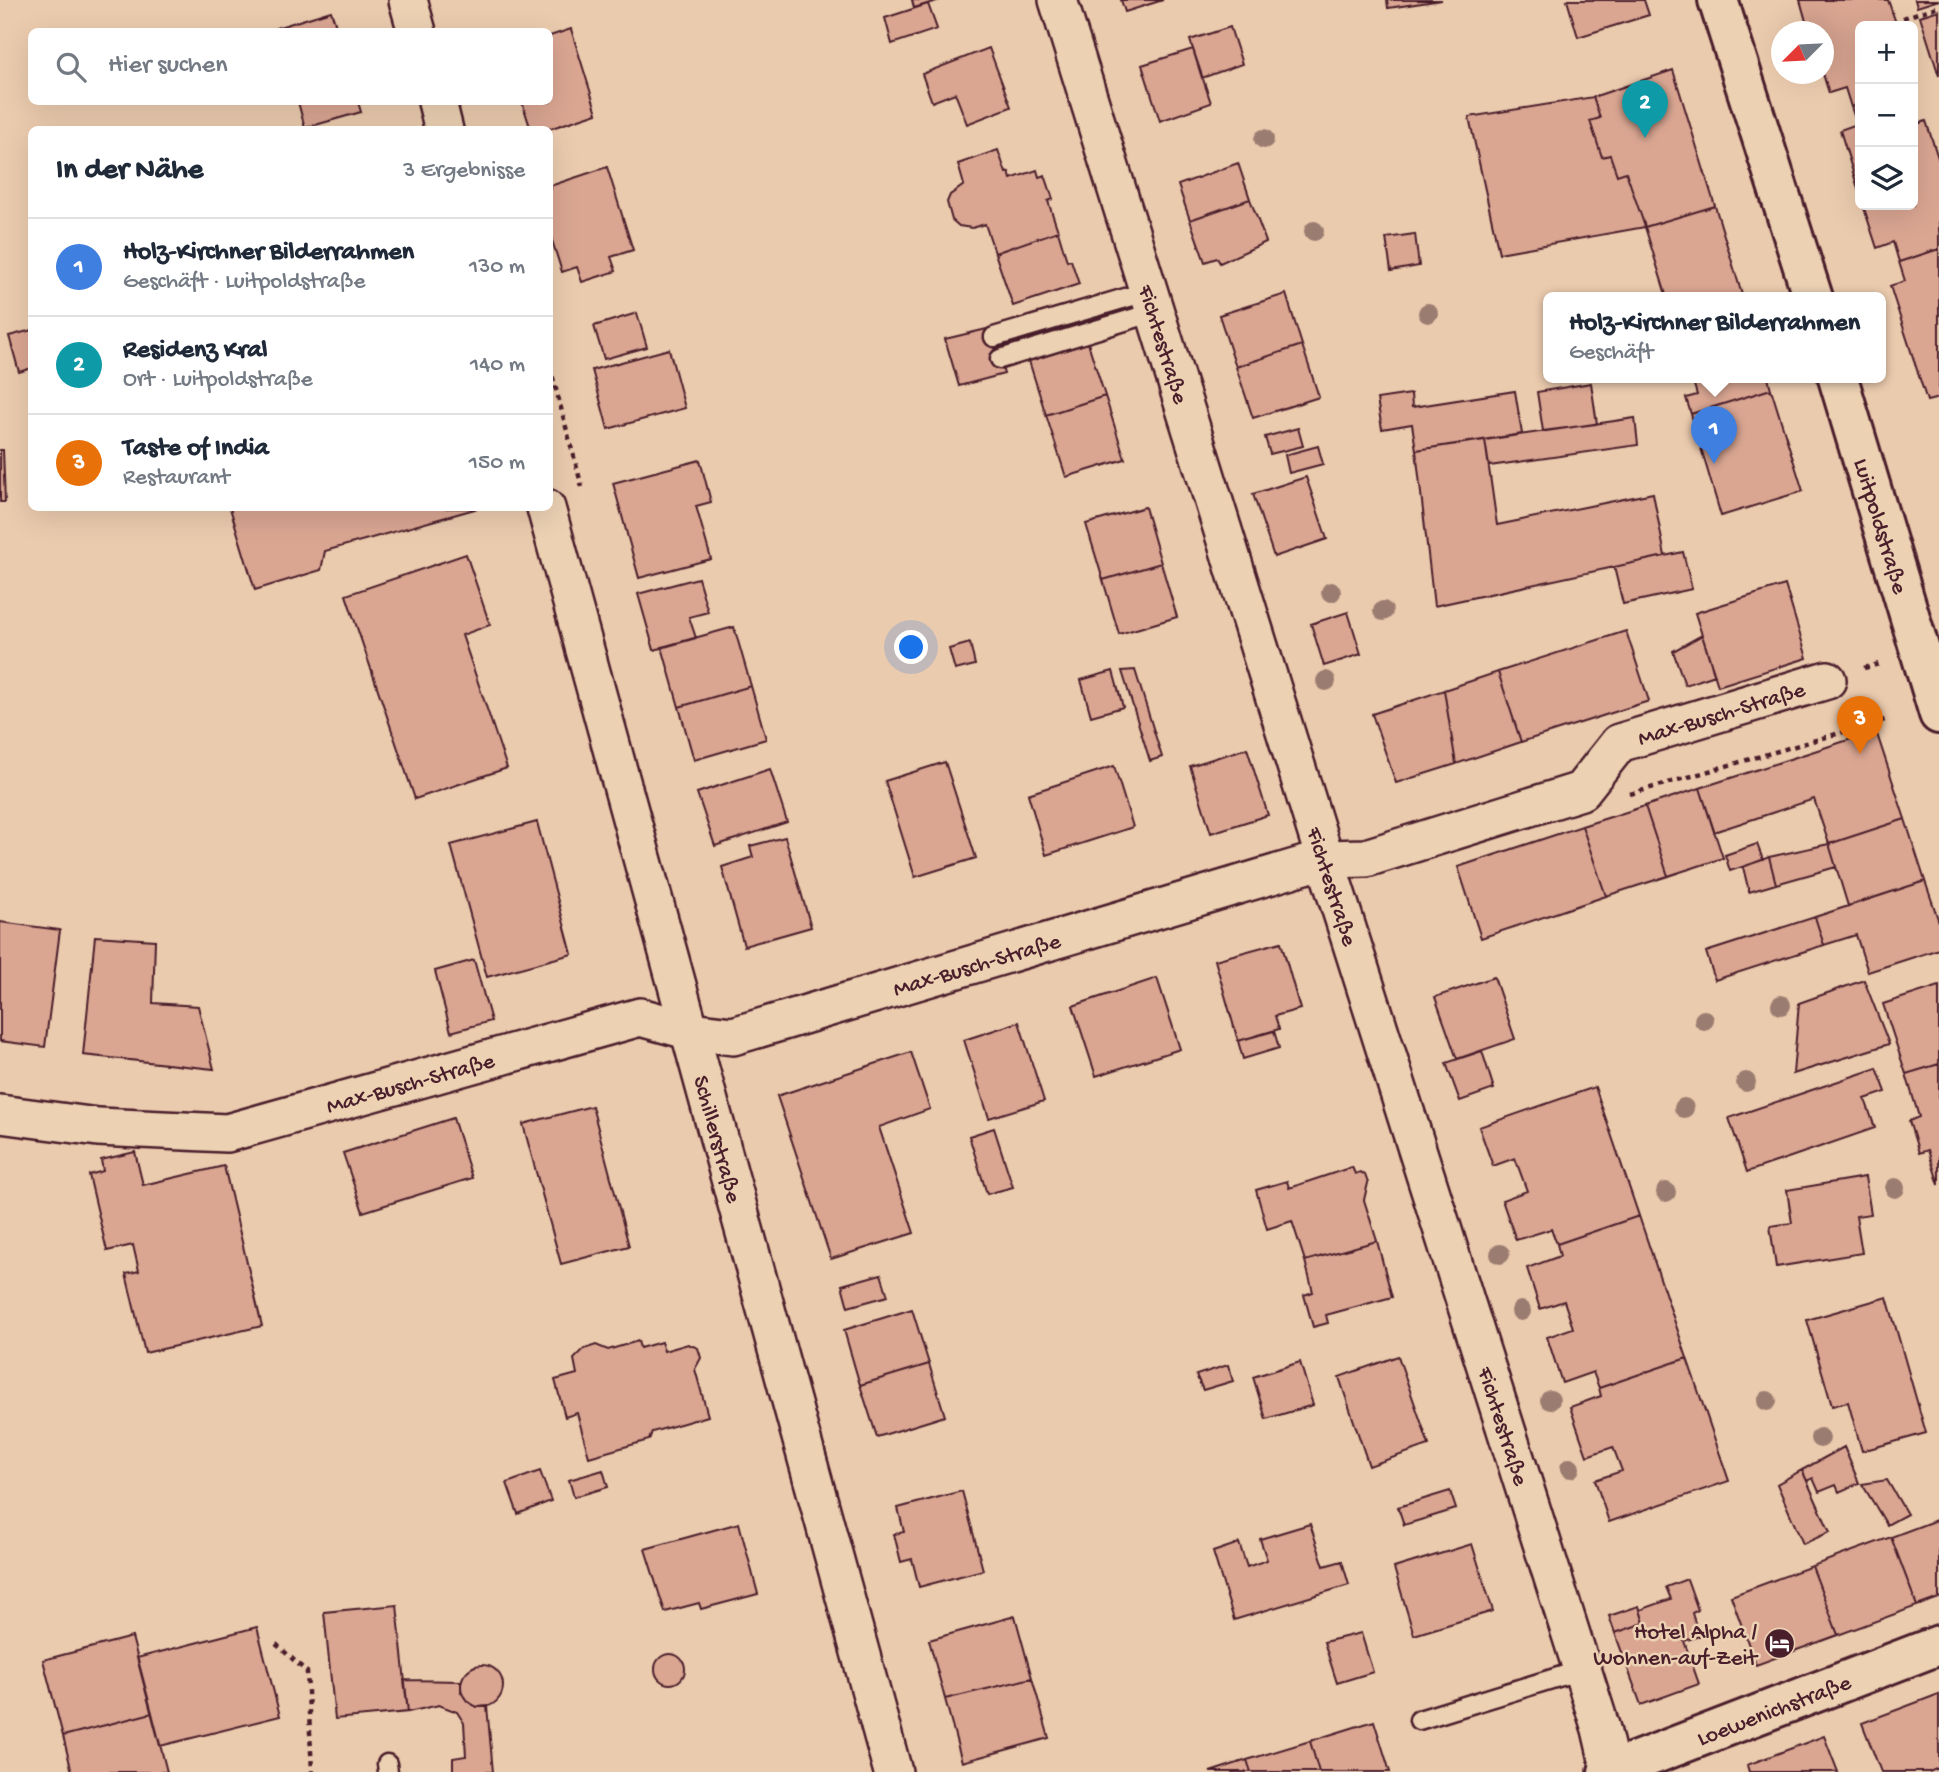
<!DOCTYPE html>
<html lang="de">
<head>
<meta charset="utf-8">
<style>
	body { margin:0; font-family:"Gochi Hand",sans-serif; background:#f6f6f7; color:#1f2937 }
	.controls { position:absolute; right:21px; top:21px; display:grid; overflow:hidden; border-radius:10px; box-shadow:0 7px 28px #0002 }
	.controls button { width:63px; height:63px; display:grid; place-items:center; padding:0; border:0; border-bottom:2px solid #e0e1e3; background:#fff; color:#1f2937; font:35px sans-serif }
	.compass { position:absolute; left:1771px; top:21px; width:63px; height:63px; border-radius:50%; background:#fff; box-shadow:0 7px 28px #0002; rotate:246deg }
	.you { position:absolute; left:912px; top:648px; width:24px; height:24px; margin:-18px; border:5px solid #fff; border-radius:50%; background:#1a73e8; box-shadow:0 0 0 10px #1a73e833 }
	.badge { display:grid; place-items:center; width:46px; height:46px; border-radius:50%; background:#7c3aed; color:#fff; font-size:23px; font-weight:700 }
	.pin { position:absolute; translate:-50% -58px; filter:drop-shadow(0 2px 4px #0008) }
	.pin::after { content:''; position:absolute; top:37px; width:24px; height:21px; background:inherit; clip-path:polygon(0 0,100% 0,50% 100%) }
	.popup { position:absolute; left:1543px; top:292px; width:343px; height:91px; box-sizing:border-box; display:grid; place-content:center; border-radius:10px; background:#fff; filter:drop-shadow(0 2px 5px #0005); font-size:23px; white-space:nowrap; color:#747a83 }
	.popup b { font-size:26px; color:#1f2937 }
	.popup::after { content:''; position:absolute; left:50%; top:100%; margin-left:-14px; border:14px solid transparent; border-top-color:#fff }
	.list { margin:0; padding:0; list-style:none }
	h2 { display:flex; justify-content:space-between; align-items:center; height:91px; margin:0; padding:0 28px; font-size:30px }
	h2 small { font-size:23px; font-weight:400; color:#747a83 }
	.list li { display:grid; grid-template-columns:46px 1fr auto; gap:21px; align-items:center; box-sizing:border-box; height:98px; padding:0 28px; border-top:2px solid #e0e1e3 }
	.list b { display:block; font-size:26px; white-space:nowrap }
	.list p { margin:0; font-size:23px; white-space:nowrap; color:#747a83 }
	.list em { font-size:23px; font-style:normal; color:#747a83 }
	.icon { flex:none; width:38px; height:38px; fill:none; stroke:currentColor; stroke-width:2; stroke-linecap:round; stroke-linejoin:round }
	.map { position:relative; flex:none; width:1939px; height:1772px; overflow:hidden }
	.search { position:absolute; background:#fff; box-shadow:0 7px 28px #0002; left:28px; top:28px; width:525px; height:77px; display:flex; align-items:center; gap:18px; box-sizing:border-box; padding:0 24px; border-radius:10px; color:#747a83; font-size:26px }
	.panel { position:absolute; background:#fff; box-shadow:0 7px 28px #0002; left:28px; top:126px; width:525px; height:385px; border-radius:10px }
	.map>svg:first-child { display:block }
	.building { fill:#daa692; stroke:#4a1f2b; stroke-width:2 }
	.lines { fill:none; stroke-linecap:round; stroke-linejoin:round }
	.service-casing { stroke:#4a1f2b; stroke-width:23 }
	.minor-casing { stroke:#4a1f2b; stroke-width:42 }
	.tertiary-casing { stroke:#4a1f2b; stroke-width:44 }
	.secondary-casing { stroke:#4a1f2b; stroke-width:44 }
	.path { stroke:#4a1f2b; stroke-width:4.5; stroke-dasharray:5 5; stroke-linecap:butt }
	.service { stroke:#ecd1b3; stroke-width:18 }
	.minor { stroke:#ecd1b3; stroke-width:37 }
	.tertiary { stroke:#ecd1b3; stroke-width:38 }
	.secondary { stroke:#ecd1b3; stroke-width:38 }
	.tree { fill:#9b7c70 }
	.labels { text-anchor:middle; stroke-width:5; stroke-linejoin:round; paint-order:stroke }
	.street-label { font-size:23px; fill:#4a1f2b; stroke:#ecd1b3 }
	.poi-label { font-size:23px; fill:#4a1f2b; stroke:#ecd1b3; text-anchor:end }
</style>
</head>
<body>
<div class="map">
<svg width="1939" height="1772" viewBox="0 0 1939 1772">
	<rect width="100%" height="100%" fill="#ebcbae"/>
	<filter id="ink" filterUnits="userSpaceOnUse"><feTurbulence type="fractalNoise" baseFrequency=".0143" numOctaves="2"/><feDisplacementMap in="SourceGraphic" scale="14" xChannelSelector="R" yChannelSelector="G"/><feConvolveMatrix kernelMatrix="1 2 1 2 8 2 1 2 1" color-interpolation-filters="sRGB"/></filter>
	<g filter="url(#ink)">
		<path class="building" d="M912,0H940L914,8Z
			M1121,0H1163L1125,12Z
			M1387,0H1442L1388,8Z
			M1567,0H1644L1649,15L1578,37Z
			M1800,0H1888L1897,26H1860V104L1851,107L1845,88L1829,93L1823,74L1824,32H1809Z
			M1915,0H1939L1917,7Z
			M928,4L937,29L892,44L885,18Z
			M1939,10V76L1920,16Z
			M331,11L338,32H277L276,28Z
			M1230,27L1242,64L1202,78L1190,40Z
			M571,29L597,113L546,130H531L522,102H550V36Z
			M989,48L1011,107L967,124L955,93L932,102L922,74Z
			M1193,49L1211,103L1160,121L1142,65Z
			M1673,70L1715,206L1645,227L1626,172L1617,175L1610,155L1602,157L1590,121L1600,118L1593,97Z
			M1593,97L1600,118L1590,121L1602,157L1610,155L1617,175L1626,172L1645,227L1499,253L1469,117Z
			M298,102H358L361,112L305,128Z
			M1860,104V195L1840,130L1857,124L1851,107Z
			M1913,120L1914,125L1926,121L1939,161V249L1899,262L1893,242L1877,248L1863,205H1913Z
			M998,150L1006,173L1009,172L1011,179L1037,170L1039,177L1045,175L1053,199L1048,201L1058,231L995,253L985,224L972,228L959,226L952,220L947,202L950,195L964,185L958,164Z
			M1238,163L1250,199L1190,220L1178,185Z
			M607,167L633,250L611,257L616,271L582,282L577,267L562,272L550,234V186Z
			M1250,199L1266,242L1220,263L1217,258L1205,262L1190,220Z
			M1715,206L1743,298H1667L1645,227Z
			M1058,231L1067,261L1071,260L1079,284L1013,306L995,253Z
			M1415,234L1419,266L1391,271L1386,238Z
			M1939,249V398L1927,401L1890,286L1905,281L1899,262Z
			M1286,294L1302,345L1236,367L1219,315Z
			M637,313L647,347L604,359L594,326Z
			M991,328L1004,374L959,386L945,339Z
			M32,330V368L19,372L9,336Z
			M1088,343L1105,396L1046,415L1029,361Z
			M1302,345L1319,397L1253,418L1236,367Z
			M669,349L685,408L608,429L592,370Z
			M1692,378H1768L1771,389L1691,414L1686,398L1697,395Z
			M1591,383L1597,424L1543,431L1537,392Z
			M1771,389L1803,491L1721,516L1691,414Z
			M1515,391L1522,434L1416,450L1412,424L1382,429L1377,399L1411,394L1412,407Z
			M1105,396L1125,459L1066,477L1046,415Z
			M1635,418L1638,445L1489,466L1485,440Z
			M1298,428L1303,446L1270,454L1265,437Z
			M1485,440L1497,525L1653,493L1665,556L1434,606L1416,450Z
			M1318,446L1323,464L1289,473L1285,455Z
			M0,450H3L5,502H0Z
			M700,460L711,502L696,506L711,559L639,578L613,483Z
			M1306,477L1327,539L1274,557L1253,494Z
			M1145,507L1161,563L1103,580L1086,524Z
			M230,508H474L475,509L325,551L321,570L255,590Z
			M1683,552L1692,589L1623,604L1614,567Z
			M466,554L490,625L462,635L507,768L415,799L346,595Z
			M1161,563L1177,617L1119,634L1103,580Z
			M698,578L708,612L689,617L696,638L654,650L638,594Z
			M1785,585L1807,658L1718,686L1695,613Z
			M1348,612L1361,654L1324,666L1311,624Z
			M734,627L751,686L679,707L662,647Z
			M1626,631L1649,701L1521,742L1498,672Z
			M1702,635L1715,675L1685,685L1673,651Z
			M970,643L975,665L955,670L949,649Z
			M1135,670L1162,757L1150,761L1122,671Z
			M1113,671L1123,707L1091,716L1081,680Z
			M1498,672L1521,742L1456,764L1444,690Z
			M751,686L766,739L694,760L679,707Z
			M1444,690L1456,764L1396,783L1372,714Z
			M1876,731L1905,819L1829,844L1814,799L1714,832L1700,788Z
			M1247,748L1268,815L1211,833L1190,766Z
			M945,762L976,858L915,877L885,781Z
			M1114,766L1133,827L1046,855L1028,794Z
			M770,769L787,822L715,846L697,793Z
			M1700,788L1723,858L1668,876L1645,806Z
			M1645,806L1668,876L1606,896L1582,826Z
			M1905,819L1925,881L1848,906L1829,844Z
			M537,822L572,954L487,977L451,845Z
			M1582,826L1606,896L1481,938L1458,867Z
			M785,837L811,927L744,946L722,867L753,857L750,846Z
			M1757,844L1763,860L1730,871L1725,855Z
			M1829,844L1836,867L1776,884L1769,857Z
			M1769,857L1776,884L1749,892L1743,867Z
			M1925,881L1939,922V949L1868,972L1856,935L1824,945L1815,917Z
			M1815,917L1824,945L1715,980L1706,952Z
			M0,922L60,930L45,1047L0,1041Z
			M95,936L155,940L153,1003L198,1006L214,1069L83,1055Z
			M1281,942L1300,1009L1275,1016L1279,1029L1238,1041L1215,960Z
			M474,960L491,1021L451,1032L435,971Z
			M1494,977L1515,1039L1457,1059L1435,997Z
			M1157,978L1180,1049L1096,1076L1073,1006Z
			M1864,980L1889,1044L1793,1074L1799,1003Z
			M1939,986V1064L1906,1074L1883,1004Z
			M1019,1022L1044,1101L989,1118L964,1040Z
			M1274,1031L1279,1048L1243,1059L1238,1041Z
			M1482,1051L1494,1089L1460,1101L1446,1063Z
			M911,1052L930,1109L879,1127L914,1233L831,1259L777,1096Z
			M1939,1064V1185L1928,1150L1919,1153L1909,1121L1919,1117L1906,1074Z
			M1877,1068L1886,1092L1865,1099L1875,1128L1747,1172L1729,1118Z
			M1595,1087L1639,1216L1557,1244L1551,1229L1516,1240L1502,1200L1527,1191L1515,1158L1493,1166L1479,1127Z
			M592,1106L629,1246L561,1264L523,1124Z
			M453,1118L472,1178L363,1212L343,1153Z
			M994,1128L1013,1187L987,1194L969,1136Z
			M135,1152L143,1185L224,1166L262,1326L145,1353L126,1274L139,1271L133,1245L107,1251L89,1175L103,1171L101,1160Z
			M1352,1167L1355,1174L1360,1172L1365,1175L1368,1183L1364,1200L1377,1241L1305,1261L1292,1221L1267,1229L1256,1190L1287,1181L1289,1188Z
			M1865,1177L1871,1214L1856,1216L1862,1253L1776,1267L1770,1226L1792,1223L1787,1190Z
			M1639,1216L1687,1358L1599,1388L1593,1372L1562,1383L1547,1337L1573,1328L1564,1301L1540,1309L1527,1268L1560,1256L1557,1244Z
			M1377,1241L1392,1297L1326,1315L1328,1323L1313,1327L1304,1295L1313,1292L1305,1261Z
			M881,1274L888,1296L848,1307L842,1285Z
			M1887,1297L1926,1433L1862,1451L1848,1402L1832,1406L1807,1320Z
			M912,1309L929,1364L860,1385L844,1330Z
			M638,1341L640,1348L661,1342L664,1351L688,1344L698,1348L701,1358L695,1369L708,1416L652,1432L649,1440L589,1457L577,1413L565,1417L555,1380L577,1374L574,1359L584,1349L596,1345L608,1350Z
			M1398,1356L1429,1445L1369,1466L1339,1377Z
			M1687,1358L1729,1481L1609,1522L1595,1480L1622,1471L1613,1447L1587,1456L1570,1407L1601,1396L1599,1388Z
			M1300,1362L1313,1405L1266,1419L1253,1377Z
			M929,1364L945,1416L877,1437L860,1385Z
			M1228,1365L1233,1381L1203,1390L1196,1375Z
			M1844,1447L1859,1483L1839,1492L1836,1485L1819,1492L1813,1478L1807,1481L1802,1470Z
			M603,1470L608,1487L574,1497L569,1480Z
			M1802,1470L1830,1532L1803,1544L1777,1484Z
			M540,1471L551,1501L518,1514L507,1483Z
			M1887,1480L1907,1514L1887,1525L1862,1484Z
			M962,1491L983,1570L919,1587L912,1559L901,1562L894,1534L904,1532L898,1508Z
			M1450,1491L1456,1509L1404,1525L1398,1507Z
			M1939,1519V1598L1917,1606L1891,1537Z
			M739,1523L758,1594L701,1609L699,1603L665,1612L645,1549Z
			M1310,1524L1324,1566L1342,1561L1349,1585L1234,1620L1213,1552L1239,1543L1247,1567L1267,1560L1260,1539Z
			M1891,1537L1917,1606L1838,1635L1812,1566Z
			M1472,1544L1493,1611L1414,1635L1394,1568Z
			M1812,1566L1838,1635L1756,1665L1731,1596Z
			M1687,1579L1698,1610L1692,1613L1699,1636L1684,1641L1699,1684L1641,1705L1615,1633L1644,1623L1640,1610L1671,1599L1666,1587Z
			M397,1605L408,1712L335,1719L324,1612Z
			M1639,1606L1644,1623L1615,1633L1609,1616Z
			M1015,1616L1032,1678L945,1699L929,1640Z
			M257,1627L280,1716L160,1746L137,1658Z
			M1361,1633L1373,1672L1337,1683L1324,1642Z
			M132,1637L152,1713L63,1736L43,1660Z
			M655 1669a15 15 0 1 1 30 0a15 15 0 1 1-30 0Z
			M461 1686a21 21 0 1 1 42 0a21 21 0 1 1-42 0Z
			M1032,1678L1049,1738L962,1762L945,1699Z
			M404,1680L461,1681V1692L467,1701L477,1707L487,1706L493,1772H453V1758L466,1756L464,1723L457,1712L439,1705L408,1712Z
			M1939,1694V1768L1929,1772H1881L1862,1723Z
			M152,1713L167,1772H72L63,1736Z
			M1374,1721L1390,1772H1319L1310,1741Z
			M1824,1736L1838,1772H1749L1747,1765Z
			M1310,1741L1319,1772H1251L1247,1760Z
			M1247,1760L1251,1772H1210Z"/>
		<g class="lines">
			<defs>
				<path id="service" d="M994,337L1149,291
					M1000,359L1155,312
					M1419,1720L1581,1670
					M387,1764L388,1772"/>
				<g id="minor">
					<path d="M408,0L417,32"/>
					<path id="s1" d="M1058,0L1325,859L1601,1729L1611,1772"/>
					<path d="M437,102L444,130"/>
					<path id="s2" d="M546,508L893,1772"/>
					<path id="s3" d="M0,1114L98,1127L227,1133L640,1017L691,1031L733,1036L1325,859L1366,858L1581,791L1619,743L1827,680"/>
				</g>
				<g id="tertiary">
					<path id="s4" d="M1608,1772L1939,1645"/>
				</g>
				<g id="secondary">
					<path d="M1718,0L1813,298"/>
					<path id="s5" d="M1838,378L1939,714"/>
				</g>
			</defs>
			<use href="#service" class="service-casing"/>
			<use href="#minor" class="minor-casing"/>
			<use href="#tertiary" class="tertiary-casing"/>
			<use href="#secondary" class="secondary-casing"/>
			<path class="path" d="M1903,18L1939,6
				M550,367L582,487
				M1864,668L1883,663
				M1630,794L1888,719
				M276,1644L307,1672L312,1772"/>
			<use href="#service" class="service"/>
			<use href="#minor" class="minor"/>
			<use href="#tertiary" class="tertiary"/>
			<use href="#secondary" class="secondary"/>
		</g>
		<g class="tree">
			<circle cx="1264" cy="139" r="10"/>
			<circle cx="1314" cy="231" r="10"/>
			<circle cx="1428" cy="313" r="10"/>
			<circle cx="1331" cy="592" r="10"/>
			<circle cx="1383" cy="611" r="10"/>
			<circle cx="1326" cy="681" r="10"/>
			<circle cx="1781" cy="1005" r="10"/>
			<circle cx="1704" cy="1020" r="10"/>
			<circle cx="1746" cy="1082" r="10"/>
			<circle cx="1684" cy="1108" r="10"/>
			<circle cx="1895" cy="1188" r="10"/>
			<circle cx="1666" cy="1192" r="10"/>
			<circle cx="1500" cy="1254" r="10"/>
			<circle cx="1521" cy="1311" r="10"/>
			<circle cx="1550" cy="1400" r="10"/>
			<circle cx="1767" cy="1401" r="10"/>
			<circle cx="1820" cy="1438" r="10"/>
			<circle cx="1570" cy="1468" r="10"/>
		</g>
	</g>
	<defs>
		<symbol id="hotel-disc" viewBox="-11 -11 22 22"><circle r="9.5" fill="#4a1f2b" stroke="#ecd1b3"/><path d="M-6-4.5h1.5V1H6V5H4.5V3h-9V5H-6ZM-4 0a1.8 1.8 0 1 1 3.6 0ZM.5 0V-2.5h3Q6-2.5 6 0Z" fill="#fff"/></symbol>
	</defs>
	<g fill-rule="evenodd">
		<use href="#hotel-disc" x="1762" y="1626" width="35" height="35"/>
	</g>
	<g class="labels">
		<g class="street-label">
			<text dy="8" stroke="none"><textPath href="#s1" startOffset="360">Fichtestraße</textPath></text>
			<text dy="8" stroke="none"><textPath href="#s5" startOffset="154">Luitpoldstraße</textPath></text>
			<text dy="8" stroke="none"><textPath href="#s3" startOffset="1804">Max-Busch-Straße</textPath></text>
			<text dy="8" stroke="none"><textPath href="#s1" startOffset="928">Fichtestraße</textPath></text>
			<text dy="8" stroke="none"><textPath href="#s3" startOffset="1006">Max-Busch-Straße</textPath></text>
			<text dy="8" stroke="none"><textPath href="#s3" startOffset="418">Max-Busch-Straße</textPath></text>
			<text dy="8" stroke="none"><textPath href="#s2" startOffset="654">Schillerstraße</textPath></text>
			<text dy="8" stroke="none"><textPath href="#s1" startOffset="1494">Fichtestraße</textPath></text>
			<text dy="8" stroke="none"><textPath href="#s4" startOffset="177">Loewenichstraße</textPath></text>
		</g>
		<g class="poi-label">
			<text x="1757" y="1638">Hotel Alpha /<tspan x="1757" dy="26">Wohnen-auf-Zeit</tspan></text>
		</g>
	</g>
</svg>
<div class="controls">
<button>+</button>
<button>−</button>
<button><svg class="icon" aria-label="layers" viewBox="0 0 24 24"><path d="M12 4l9 5-9 5-9-5zM3 14l9 5 9-5"/></svg></button>
</div>
<svg class="compass" viewBox="-18 -18 36 36"><path d="M0-13l5 13h-10z" fill="#e53935"/><path d="M0 13l5-13h-10z" fill="#747a83"/></svg>
<div class="you"></div>
<div class="pin badge" style="left:1714px;top:464px;background:#3f7fe0">1</div>
<div class="popup"><b>Holz-Kirchner Bilderrahmen</b>Geschäft</div>
<div class="pin badge" style="left:1645px;top:138px;background:#0f9aa8">2</div>
<div class="pin badge" style="left:1860px;top:754px;background:#e8710a">3</div>
<div class="search"><svg class="icon" aria-label="search" viewBox="0 0 24 24"><circle cx="10" cy="10" r="6"/><path d="M15 15l6 6"/></svg>Hier suchen</div>
<section class="panel">
<h2>In der Nähe<small>3 Ergebnisse</small></h2>
<ul class="list">
<li><span class="badge" style="background:#3f7fe0">1</span><div><b>Holz-Kirchner Bilderrahmen</b><p>Geschäft · Luitpoldstraße</p></div><em>130 m</em></li>
<li><span class="badge" style="background:#0f9aa8">2</span><div><b>Residenz Kral</b><p>Ort · Luitpoldstraße</p></div><em>140 m</em></li>
<li><span class="badge" style="background:#e8710a">3</span><div><b>Taste of India</b><p>Restaurant</p></div><em>150 m</em></li>
</ul>
</section>
</div>
</body>
</html>
